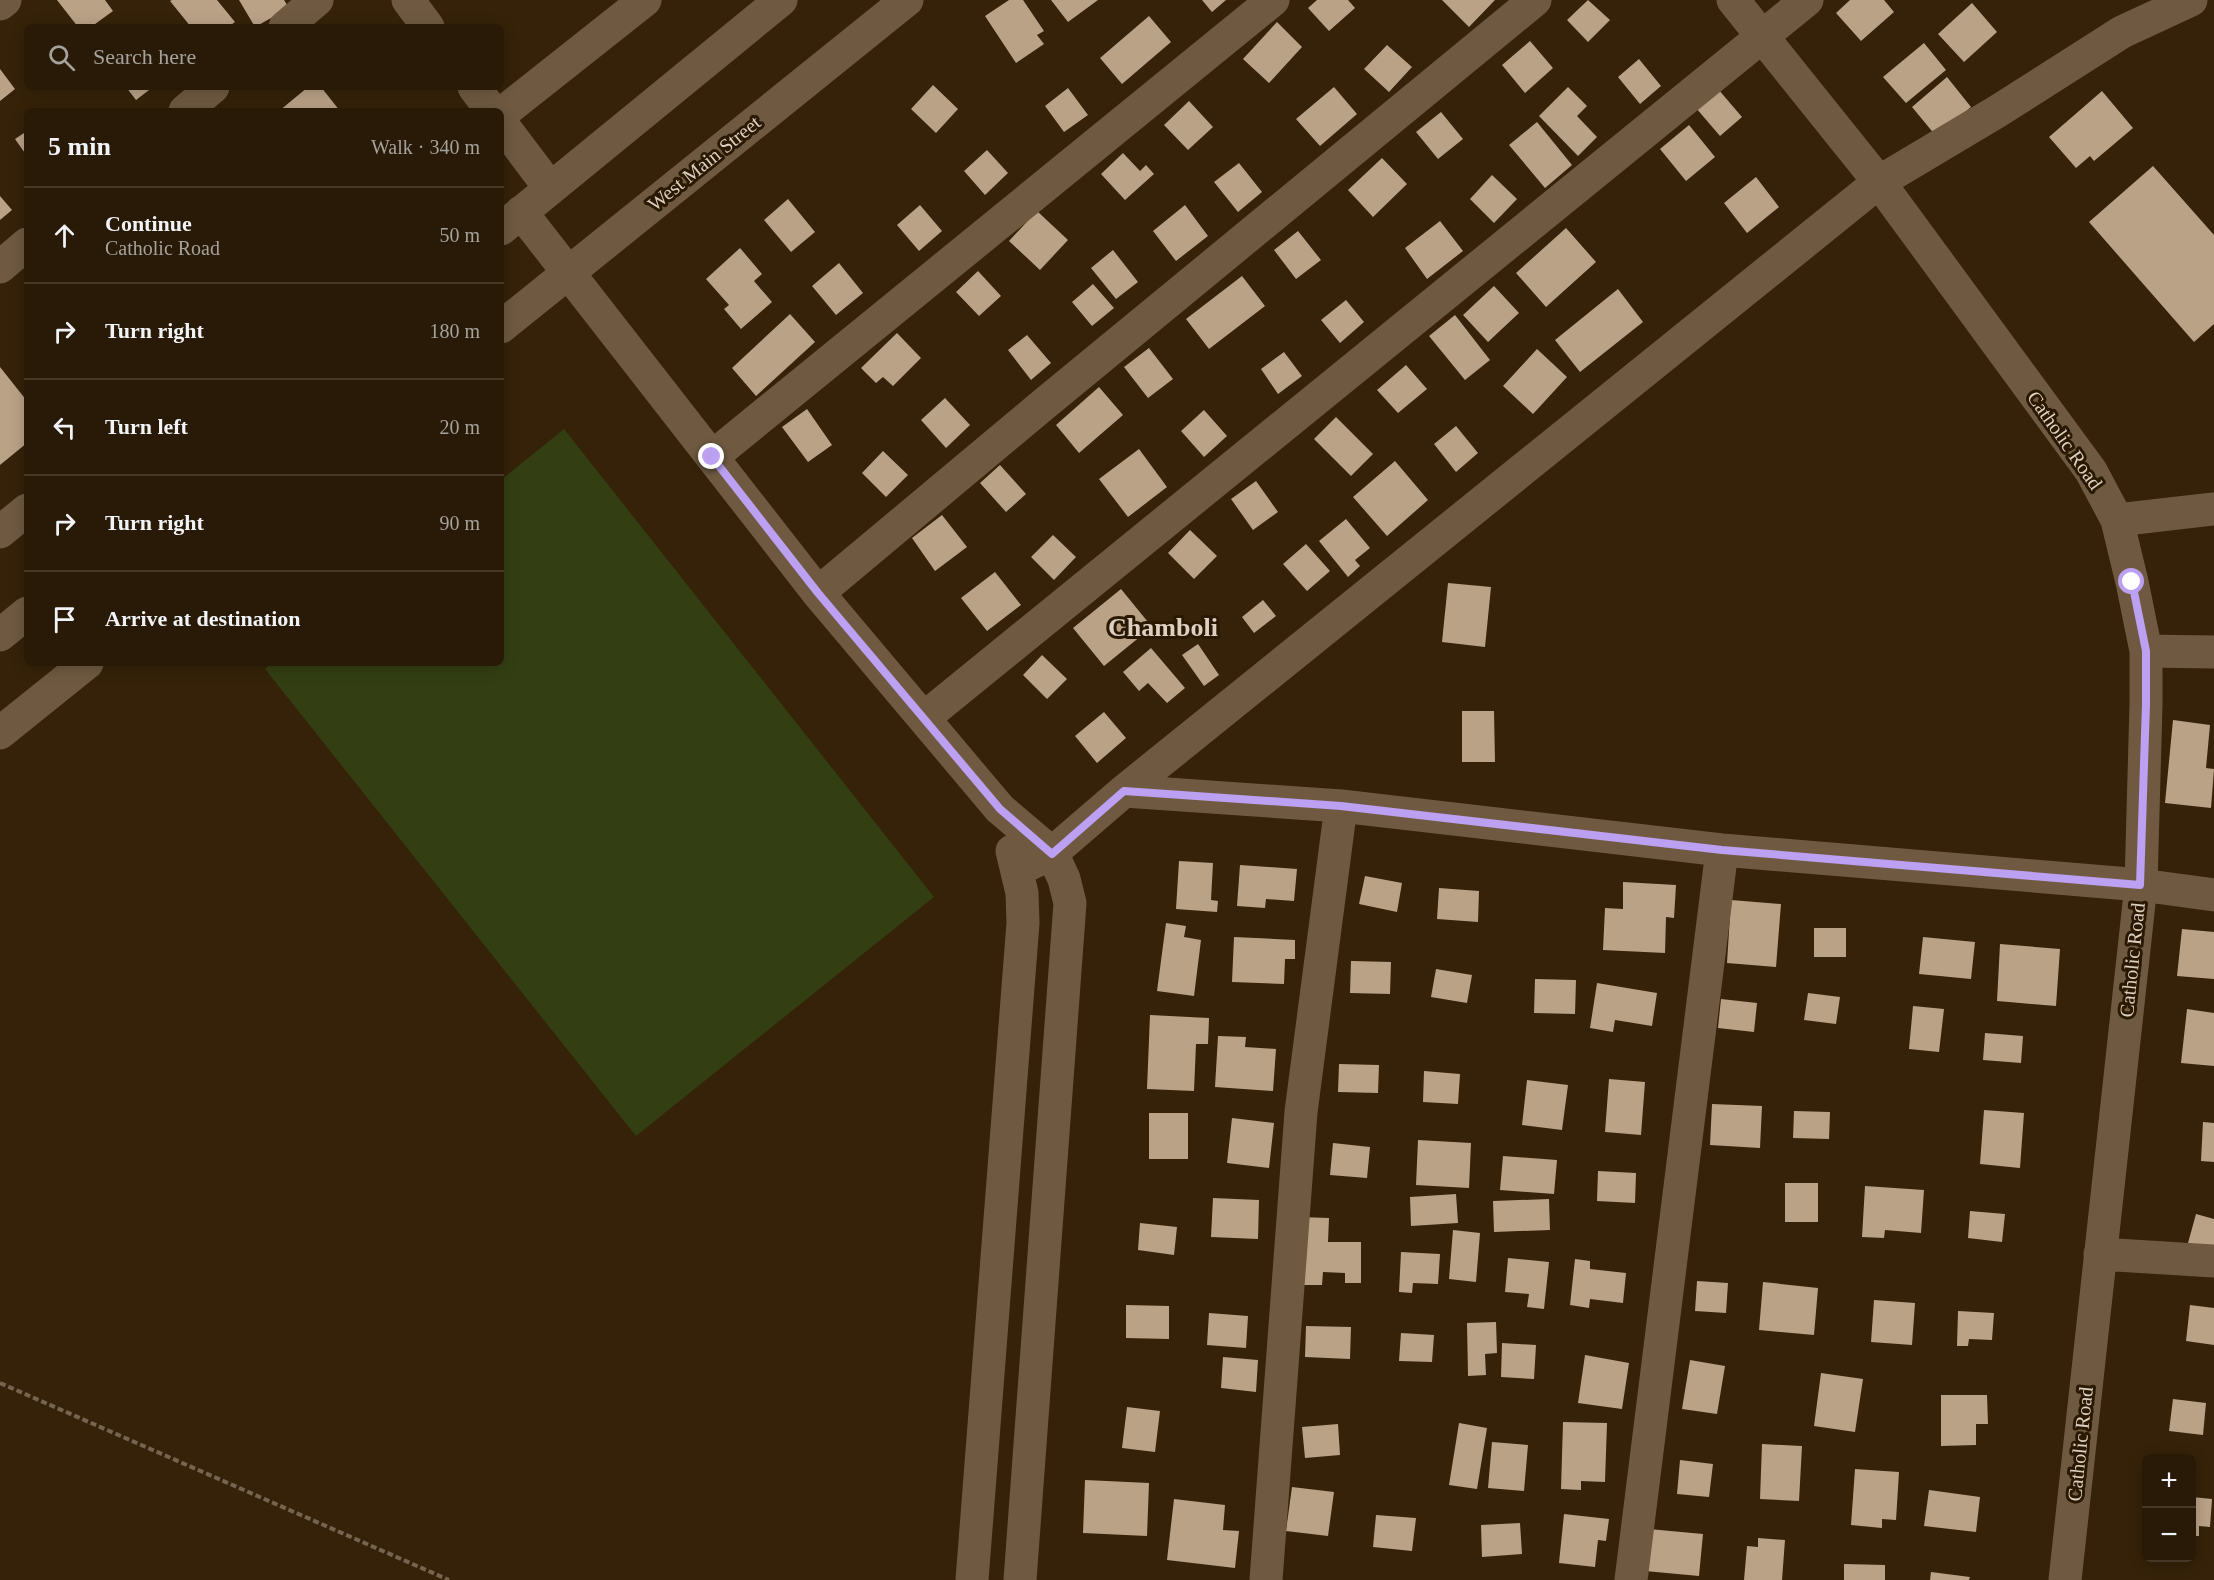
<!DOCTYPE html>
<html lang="en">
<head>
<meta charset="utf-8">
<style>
	body { margin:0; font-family:"Times New Roman",serif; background:#302311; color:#f1f3f6 }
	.controls { position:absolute; right:18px; bottom:18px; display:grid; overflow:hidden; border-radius:9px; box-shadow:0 3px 15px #0003 }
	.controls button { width:54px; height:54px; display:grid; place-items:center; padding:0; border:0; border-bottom:2px solid #443828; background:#281a07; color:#f1f3f6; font:30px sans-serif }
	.stop { position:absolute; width:18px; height:18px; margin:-14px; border:4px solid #bca0f2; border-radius:50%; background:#fff }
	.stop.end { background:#bca0f2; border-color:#fff; box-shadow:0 2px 6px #0008 }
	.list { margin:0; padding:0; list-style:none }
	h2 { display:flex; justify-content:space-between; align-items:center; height:78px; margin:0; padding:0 24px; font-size:26px }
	h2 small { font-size:20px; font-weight:400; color:#a5a19b }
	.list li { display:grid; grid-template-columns:39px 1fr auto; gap:18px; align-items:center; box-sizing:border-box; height:96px; padding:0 24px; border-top:2px solid #443828 }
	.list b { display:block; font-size:22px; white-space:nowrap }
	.list p { margin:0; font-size:20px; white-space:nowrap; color:#a5a19b }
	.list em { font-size:20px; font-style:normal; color:#a5a19b }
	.icon { flex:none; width:33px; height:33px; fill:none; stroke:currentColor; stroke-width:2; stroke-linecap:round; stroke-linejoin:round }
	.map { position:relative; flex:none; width:2214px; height:1580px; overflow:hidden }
	.search { position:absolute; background:#281a07; box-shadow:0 3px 15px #0003; left:24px; top:24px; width:480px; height:66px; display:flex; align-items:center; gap:15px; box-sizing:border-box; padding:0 21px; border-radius:9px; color:#a5a19b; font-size:22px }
	.panel { position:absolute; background:#281a07; box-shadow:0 3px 15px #0003; left:24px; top:108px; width:480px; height:558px; border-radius:9px }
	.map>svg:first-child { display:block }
	.green { fill:#333f13 }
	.building { fill:#baa287 }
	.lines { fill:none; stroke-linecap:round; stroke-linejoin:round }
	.path { stroke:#75644f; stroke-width:4; stroke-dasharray:6 3; stroke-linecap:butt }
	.street { stroke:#6f5a41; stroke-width:33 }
	.route { stroke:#bca0f2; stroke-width:8 }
	.labels { text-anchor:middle; stroke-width:6; stroke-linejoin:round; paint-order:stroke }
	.street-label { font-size:20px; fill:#ddd0c2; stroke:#2a1801 }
	.district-label { font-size:26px; font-weight:bold; fill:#ddd0c2; stroke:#2a1801 }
</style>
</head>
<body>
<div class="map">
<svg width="2214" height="1580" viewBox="0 0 2214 1580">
	<rect width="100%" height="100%" fill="#352209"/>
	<path class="green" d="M564,429L934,897L636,1136L265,669L272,663H501V480Z"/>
	<path class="building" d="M57,0H105L113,11L91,27H78Z
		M172,0H217L235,22L228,27H191L170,1Z
		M239,0H284L289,8L255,27Z
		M1009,0H1023L1044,31L1037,35L1044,44L1016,63L985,16Z
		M1051,0H1098L1068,22Z
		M1202,0H1226L1212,12Z
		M1317,0H1348L1355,8L1329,31L1308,8Z
		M1442,0H1495L1469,27Z
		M1588,0L1610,20L1588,42L1567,20Z
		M1850,0H1884L1894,12L1861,41L1836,13Z
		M1972,3L1997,32L1964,62L1938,34Z
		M1149,16L1171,42L1122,84L1100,58Z
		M1277,22L1302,47L1269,83L1243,59Z
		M1530,41L1553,68L1525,93L1502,65Z
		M1924,43L1946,70L1906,103L1883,77Z
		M1387,45L1412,67L1389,92L1364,69Z
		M1639,59L1661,86L1640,104L1618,77Z
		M0,69L15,89L0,101Z
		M1947,77L1971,107L1936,136L1912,107Z
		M933,85L958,109L936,133L911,109Z
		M126,87H153L136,100Z
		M308,87H321L340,111H279Z
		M1334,87L1357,114L1320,146L1296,119Z
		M1568,87L1587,106L1577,116L1597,137L1578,156L1539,116Z
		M1068,88L1088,115L1064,132L1045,106Z
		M1718,89L1742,117L1720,136L1696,108Z
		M2102,91L2133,128L2094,161L2090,156L2076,168L2049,137Z
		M1189,101L1213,127L1188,150L1164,125Z
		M1441,112L1463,139L1438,159L1416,132Z
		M1537,122L1572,165L1545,188L1509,145Z
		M1689,125L1715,157L1686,181L1660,149Z
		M27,131V156L15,139Z
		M987,150L1008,173L985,195L964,171Z
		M1123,153L1140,171L1146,165L1154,174L1125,200L1101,174Z
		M1382,158L1407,184L1373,217L1348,190Z
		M1239,163L1262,192L1238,212L1214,182Z
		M2153,166L2214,235V324L2194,342L2089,222Z
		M1492,175L1517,199L1494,223L1470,199Z
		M1756,177L1779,207L1747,233L1724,203Z
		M0,196L12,210L0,220Z
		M788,199L815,232L791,252L764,220Z
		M920,205L942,231L919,251L897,225Z
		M1185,205L1208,236L1176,261L1153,231Z
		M1037,211L1068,240L1040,270L1009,241Z
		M1440,221L1463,251L1427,279L1405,248Z
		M1566,228L1596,262L1546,307L1516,273Z
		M1298,231L1321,260L1296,279L1274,250Z
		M740,248L762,274L754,281L772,302L741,329L724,309L729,305L706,279Z
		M1113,250L1138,282L1116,299L1091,268Z
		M839,263L863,293L836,315L812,286Z
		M978,271L1001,296L979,316L956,292Z
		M1242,276L1265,306L1209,349L1186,319Z
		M1093,284L1114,308L1092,326L1072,302Z
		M1494,286L1519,313L1488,342L1463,315Z
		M1618,289L1643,322L1580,372L1555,340Z
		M1346,300L1364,322L1340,343L1321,320Z
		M790,314L815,342L756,396L732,368Z
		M1455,315L1490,360L1465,380L1429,336Z
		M897,333L921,358L893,386L883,377L876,383L861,368Z
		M1027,335L1051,363L1031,380L1008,350Z
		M1149,348L1173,379L1148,398L1124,367Z
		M1537,349L1567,377L1533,414L1503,386Z
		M1284,352L1302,376L1278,394L1261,369Z
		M1406,365L1427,389L1398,413L1377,390Z
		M0,367L27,401V443L0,465Z
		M1099,387L1123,415L1079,453L1056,425Z
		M945,398L970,425L946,448L921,420Z
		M807,409L832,445L808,462L782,427Z
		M1204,410L1227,436L1204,457L1181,431Z
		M1336,417L1373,454L1351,476L1314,439Z
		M1456,426L1478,453L1456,472L1434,444Z
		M1139,449L1167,487L1128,517L1099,479Z
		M883,451L908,475L886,497L862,473Z
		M1395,461L1428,500L1387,536L1353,497Z
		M1000,465L1026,494L1006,512L980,483Z
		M1256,481L1278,512L1253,530L1231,499Z
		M942,515L967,547L935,571L912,538Z
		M1346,519L1370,548L1355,560L1360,566L1348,577L1319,541Z
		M1190,530L1217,556L1194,579L1168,553Z
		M1053,535L1076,557L1054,580L1031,557Z
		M1306,544L1330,571L1307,591L1283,564Z
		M995,572L1021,605L987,631L961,598Z
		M1448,583L1491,587L1485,647L1442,642Z
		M1121,589L1152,627L1104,666L1073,628Z
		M1263,600L1276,616L1254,633L1242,617Z
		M1198,644L1219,675L1204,686L1182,655Z
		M1151,648L1185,688L1167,703L1148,683L1139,691L1123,672Z
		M1042,655L1067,679L1047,699L1023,675Z
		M1462,711H1494L1495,762H1462Z
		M1104,712L1126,738L1097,763L1075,736Z
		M2173,720L2210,725L2206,768L2214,769L2211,808L2165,803Z
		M1179,861L1213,863L1211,900L1218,901L1217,912L1176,909Z
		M1240,865L1297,869L1294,901L1266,899L1265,908L1237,906Z
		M1365,876L1402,883L1397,912L1359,904Z
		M1623,882L1676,885L1674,918L1666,917L1665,953L1603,950L1605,908L1623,909Z
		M1439,888L1479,891L1478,922L1437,919Z
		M1731,900L1781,904L1776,967L1727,963Z
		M1166,923L1186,926L1184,937L1201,940L1194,996L1157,991Z
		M1814,928H1846V957H1814Z
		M2182,929L2214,932V979L2177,976Z
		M1234,937L1295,940V959H1285L1284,984L1232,982Z
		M1923,937L1975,942L1971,979L1919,974Z
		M2000,944L2060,949L2056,1006L1997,1001Z
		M1351,961L1391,962L1390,994L1350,993Z
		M1436,969L1472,975L1467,1003L1431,997Z
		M1535,979L1576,980L1575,1014L1534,1013Z
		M1597,983L1657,993L1652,1026L1615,1020L1613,1032L1590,1028Z
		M1808,993L1840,997L1836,1024L1804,1020Z
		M1721,999L1757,1003L1754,1032L1718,1028Z
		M1913,1006L1944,1009L1939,1052L1909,1049Z
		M2187,1009L2214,1013V1066L2181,1063Z
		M1150,1015L1209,1018L1208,1044H1196L1194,1091L1147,1089Z
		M1985,1033L2023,1036L2021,1063L1983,1060Z
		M1218,1036L1246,1037L1245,1047L1276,1049L1273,1091L1215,1087Z
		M1339,1064L1379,1065L1378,1093L1338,1092Z
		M1424,1071L1460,1074L1458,1104L1423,1102Z
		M1609,1079L1645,1082L1641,1135L1605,1132Z
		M1527,1080L1568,1085L1562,1130L1522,1125Z
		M1712,1104L1762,1106L1760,1148L1710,1145Z
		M1984,1110L2024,1113L2020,1168L1980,1164Z
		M1794,1111L1830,1112L1829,1139L1793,1138Z
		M1149,1113H1188V1159H1149Z
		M1232,1118L1274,1123L1269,1168L1227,1163Z
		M2203,1122L2214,1123V1162L2201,1161Z
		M1418,1140L1471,1143L1469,1188L1416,1185Z
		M1333,1143L1370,1147L1367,1178L1330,1175Z
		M1503,1156L1557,1160L1554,1194L1500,1190Z
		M1598,1171L1636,1173L1635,1203L1597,1201Z
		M1785,1183H1818V1222H1785Z
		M1865,1186L1924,1190L1921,1233L1885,1230L1884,1238L1862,1237Z
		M1456,1194L1458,1223L1411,1226L1410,1197Z
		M1213,1198L1259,1200L1258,1239L1211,1237Z
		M1549,1199L1550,1230L1494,1232L1493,1201Z
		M1970,1211L2005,1214L2002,1242L1968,1238Z
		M2196,1214L2214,1219V1250L2188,1243Z
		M1299,1217L1329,1218L1328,1242H1361V1283H1345V1273L1323,1272L1322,1285H1299Z
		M1140,1223L1177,1227L1174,1255L1138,1250Z
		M1453,1230L1480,1233L1476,1282L1449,1279Z
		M1401,1252L1440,1254L1438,1284L1413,1283L1412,1293L1399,1292Z
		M1508,1258L1549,1262L1544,1309L1527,1307L1529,1294L1505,1292Z
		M1575,1259L1590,1261V1269L1626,1273L1623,1303L1590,1299L1589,1308L1570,1305Z
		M1697,1281L1728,1283L1726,1313L1695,1311Z
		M1763,1282L1818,1288L1814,1335L1759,1330Z
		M1874,1300L1915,1303L1912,1345L1871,1342Z
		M1126,1305L1169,1306V1339L1126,1338Z
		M2190,1305L2214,1308V1345L2186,1341Z
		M1958,1311L1994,1313L1992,1340L1969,1339L1968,1346H1957Z
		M1209,1313L1248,1316L1246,1348L1207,1345Z
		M1496,1322L1497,1353L1485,1354L1486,1375L1468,1376L1467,1323Z
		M1306,1326L1351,1327L1350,1359L1305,1357Z
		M1401,1333L1434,1335L1432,1362L1399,1361Z
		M1502,1343L1536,1345L1534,1379L1501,1377Z
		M1585,1355L1629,1363L1622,1409L1578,1403Z
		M1223,1357L1258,1360L1256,1392L1221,1388Z
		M1690,1360L1725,1366L1717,1414L1682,1409Z
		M1821,1373L1863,1379L1855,1432L1814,1426Z
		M1941,1395H1987L1988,1424H1976V1445L1941,1446Z
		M2173,1399L2206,1403L2203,1435L2169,1431Z
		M1127,1407L1160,1411L1155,1452L1122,1448Z
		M1563,1422L1607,1423L1605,1482L1581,1481V1490L1561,1489Z
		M1459,1423L1487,1428L1477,1489L1449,1485Z
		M1338,1424L1340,1455L1305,1458L1302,1427Z
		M1492,1442L1528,1445L1524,1491L1488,1488Z
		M1762,1444L1802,1446L1799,1501L1760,1499Z
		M1680,1460L1713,1464L1709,1497L1677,1494Z
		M1855,1469L1899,1472L1896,1520L1882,1519V1528L1851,1525Z
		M1085,1480L1149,1483L1147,1536L1083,1533Z
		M1292,1487L1334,1492L1328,1536L1286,1531Z
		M1929,1490L1980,1497L1976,1532L1924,1526Z
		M2192,1497L2212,1499L2210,1527L2199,1526V1536H2192Z
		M1174,1499L1225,1505L1223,1530L1239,1531L1235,1568L1167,1560Z
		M1564,1514L1609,1519L1606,1541L1598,1540L1595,1567L1559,1563Z
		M1376,1515L1416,1518L1412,1551L1373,1547Z
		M1520,1523L1522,1554L1482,1557L1481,1525Z
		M1649,1529L1703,1534L1699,1576L1645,1571Z
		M1758,1538L1785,1540L1782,1580H1744L1747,1546L1758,1547Z
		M1844,1564L1885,1565V1580H1844Z
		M1931,1572L1970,1577L1969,1580H1930Z"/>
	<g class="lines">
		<path class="path" d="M0,1383L449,1580"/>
		<path class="street" d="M408,0L428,27
			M1733,0L1879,182L2091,471L2117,520L2132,582L2146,651V704L2141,885L2065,1580
			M0,4L5,0
			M285,27L317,0
			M474,87L492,111
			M185,111L213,87
			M501,114L645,0
			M501,123L550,188
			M521,212L818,593L1000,809L1052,853L1064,879L1070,903L1020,1580
			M501,229L781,0
			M0,267L27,244
			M501,327L907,0
			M712,457L1273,0
			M2117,520L2214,509
			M0,532L27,510
			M818,593L1038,409L1535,0
			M0,635L27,613
			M2146,651L2214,652
			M924,718L1807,0
			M0,733L87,663
			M1124,791L1879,182L1998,111L2122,32L2191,0
			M1018,870L1052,853L1124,791L1341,806L1722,850L2141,885L2214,895
			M2100,1254L2214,1261
			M972,1580L1023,923L1022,893L1012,851
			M1266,1580L1301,1112L1341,806
			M1631,1580L1722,850"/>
	</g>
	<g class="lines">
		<path class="route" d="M712,457L818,593L1000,809L1052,854L1124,791L1341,806L1722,850L2140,885L2146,704V651L2132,582"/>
	</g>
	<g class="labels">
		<g class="street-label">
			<text transform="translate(704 163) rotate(-39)" y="7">West Main Street</text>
			<text transform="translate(2065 440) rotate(55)" y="7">Catholic Road</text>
			<text transform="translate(2132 960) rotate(-84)" y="7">Catholic Road</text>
			<text transform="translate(2080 1444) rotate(-84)" y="7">Catholic Road</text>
		</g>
		<g class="district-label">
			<text x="1163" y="636">Chamboli</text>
		</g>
	</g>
</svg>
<div class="controls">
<button>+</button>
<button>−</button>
</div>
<div class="stop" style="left:2132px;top:582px"></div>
<div class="stop end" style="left:712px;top:457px"></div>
<div class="search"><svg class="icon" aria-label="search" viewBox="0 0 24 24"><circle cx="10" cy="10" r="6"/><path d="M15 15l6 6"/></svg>Search here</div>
<section class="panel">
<h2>5 min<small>Walk · 340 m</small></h2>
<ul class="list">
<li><svg class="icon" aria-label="ahead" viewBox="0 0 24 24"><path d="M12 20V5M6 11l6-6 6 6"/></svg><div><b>Continue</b><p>Catholic Road</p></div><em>50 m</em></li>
<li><svg class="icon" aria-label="right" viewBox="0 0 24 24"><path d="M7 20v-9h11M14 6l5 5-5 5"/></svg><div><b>Turn right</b></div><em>180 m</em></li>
<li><svg class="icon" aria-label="left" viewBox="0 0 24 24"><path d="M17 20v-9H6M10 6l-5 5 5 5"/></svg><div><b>Turn left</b></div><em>20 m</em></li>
<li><svg class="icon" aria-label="right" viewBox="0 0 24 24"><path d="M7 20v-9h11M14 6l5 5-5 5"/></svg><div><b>Turn right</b></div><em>90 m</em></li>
<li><svg class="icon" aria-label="arrive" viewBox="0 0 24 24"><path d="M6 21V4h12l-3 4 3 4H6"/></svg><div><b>Arrive at destination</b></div></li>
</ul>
</section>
</div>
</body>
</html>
